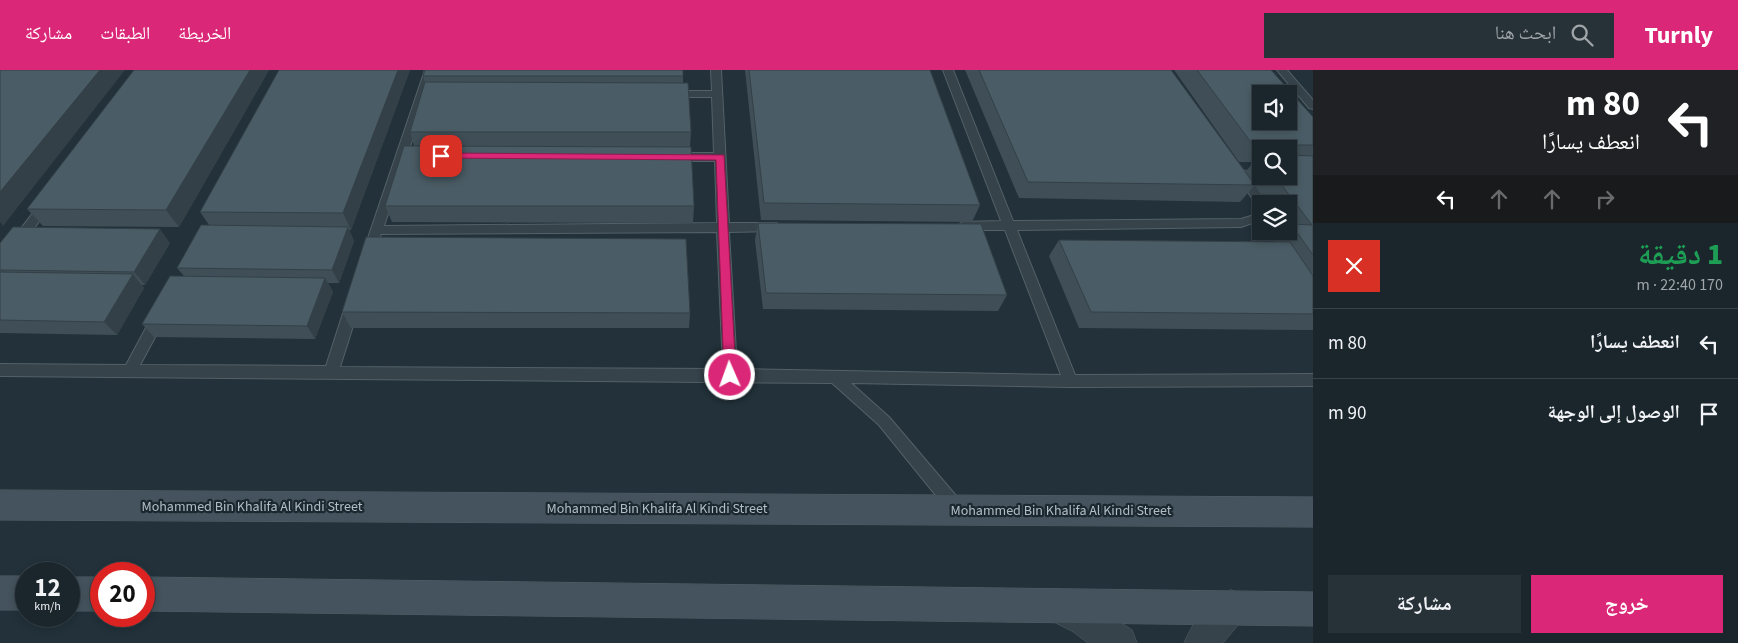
<!DOCTYPE html>
<html lang="ar">
<head>
<meta charset="utf-8">
<style>
  body { margin:0; font-family:"Source Sans 3","Noto Naskh Arabic",sans-serif; background:#273138; color:#f1f3f6; direction:rtl; height:100vh; display:flex; flex-direction:column; font-size:19px; white-space:nowrap }
  * { box-sizing:border-box; margin:0 }
  p { font-size:16px; color:#9fa5a9 }
  .icon { flex:none; width:28px; height:28px; fill:none; stroke:currentColor; stroke-width:2; stroke-linecap:round; stroke-linejoin:round }
  .map { position:relative; flex:1; overflow:hidden; direction:ltr }
  .details { display:flex; flex-direction:column; background:#1a252c; width:425px }
  .details>* { flex:none }
  .hud { background:#202124; color:#fff; overflow:hidden }
  .controls { position:absolute; left:1252px; top:15px; display:grid; gap:10px }
  .controls a { display:grid; place-items:center; width:45px; height:45px; border-radius:0px; background:#1a252c; box-shadow:0 2px 8px #0003,0 0 0 1px #384248; font-size:25px }
  .speed { position:absolute; left:15px; top:492px; display:flex; gap:10px; font-size:25px; font-weight:700; text-align:center }
  .speed>* { display:grid; place-content:center; width:65px; height:65px; border-radius:50%; background:#1a252c; box-shadow:0 2px 8px #0003,0 0 0 1px #384248; line-height:1 }
  .speed small { font-size:12px; font-weight:400 }
  .speed .limit { border:8px solid #d22; background:#fff; color:#111 }
  .pin { position:absolute; display:grid; place-items:center; width:42px; height:42px; color:#fff; margin:-21px; border-radius:10px; box-shadow:0 2px 8px #0006 }
  .me { position:absolute; width:55px; margin:-28px; rotate:358deg; stroke-linejoin:round; filter:drop-shadow(0 0 4px #0008) }
  .turn { display:flex; align-items:center; gap:18px; height:105px; padding:0 15px; font-size:22px }
  .turn .icon { width:65px; height:65px; stroke-width:2.5 }
  .turn b { display:block; font-size:35px; line-height:42px }
  .lanes { display:flex; align-items:center; height:48px; padding:0 15px; background:#0003; justify-content:center; gap:25px; direction:ltr }
  .lanes .off { opacity:.35 }
  .round { display:grid; place-items:center; flex:none; width:52px; height:52px; border-radius:0px; background:#273138 }
  .head { display:flex; align-items:center; justify-content:space-between; height:85px; padding:0 15px }
  h1 { font-size:30px; font-weight:800; line-height:38px; color:#1e9e55 }
  .button { display:flex; gap:10px; margin-top:auto; padding:10px 15px }
  .button a { flex:1; height:58px; border-radius:0px; background:#db2777; color:#fff; font-size:20px; font-weight:800; line-height:58px; text-align:center }
  .button a+a { background:#273138; color:#f1f3f6 }
  ul { padding:0; list-style:none }
  li { display:flex; align-items:center; gap:15px; height:70px; padding:0 15px; border-top:1px solid #384248 }
  li div { flex:1 }
  li b { display:block; font-size:19px }
  li em { font-style:normal }
  header { display:flex; align-items:center; gap:30px; box-sizing:border-box; height:70px; padding:0 25px; background:#db2777; color:#fff }
  header strong { font-size:24px }
  nav { display:flex; gap:28px; margin-inline-start:auto; font-size:18px }
  .search { width:350px; height:45px; background:#273138; display:flex; align-items:center; gap:12px; box-sizing:border-box; padding:0 18px; border-radius:0px; color:#9fa5a9; font-size:19px }
  main { display:flex; flex:1; min-height:0 }
  .map>svg:first-child { display:block }
</style>
</head>
<body>
<header>
<strong>Turnly</strong>
<div class="search"><svg class="icon" aria-label="search" viewBox="0 0 24 24"><circle cx="10" cy="10" r="6"/><path d="M15 15l6 6"/></svg>ابحث هنا</div>
<nav><a>الخريطة</a><a>الطبقات</a><a>مشاركة</a></nav>
</header>
<main>
<section class="details">
<div class="hud">
<div class="turn"><svg class="icon" aria-label="left" viewBox="0 0 24 24"><path d="M17 20v-9H6M10 6l-5 5 5 5"/></svg><div><b>80 m</b>انعطف يسارًا</div></div>
<div class="lanes"><svg class="icon" aria-label="left" viewBox="0 0 24 24"><path d="M17 20v-9H6M10 6l-5 5 5 5"/></svg><svg class="icon off" aria-label="ahead" viewBox="0 0 24 24"><path d="M12 20V5M6 11l6-6 6 6"/></svg><svg class="icon off" aria-label="ahead" viewBox="0 0 24 24"><path d="M12 20V5M6 11l6-6 6 6"/></svg><svg class="icon off" aria-label="right" viewBox="0 0 24 24"><path d="M7 20v-9h11M14 6l5 5-5 5"/></svg></div>
</div>
<div class="head"><div><h1>1 دقيقة</h1><p>170 m · 22:40</p></div><a class="round" style="background:#d93025;color:#fff"><svg class="icon" aria-label="close" viewBox="0 0 24 24"><path d="M6 6l12 12M18 6L6 18"/></svg></a></div>
<ul>
<li><svg class="icon" aria-label="left" viewBox="0 0 24 24"><path d="M17 20v-9H6M10 6l-5 5 5 5"/></svg><div><b>انعطف يسارًا</b></div><em>80 m</em></li>
<li><svg class="icon" aria-label="arrive" viewBox="0 0 24 24"><path d="M6 21V4h12l-3 4 3 4H6"/></svg><div><b>الوصول إلى الوجهة</b></div><em>90 m</em></li>
</ul>
<div class="button"><a>خروج</a><a>مشاركة</a></div>
</section>
<div class="map">
<svg width="1313" height="573" viewBox="0 0 1313 573">
  <rect width="100%" height="100%" fill="#22313a"/>
  <g fill="none" stroke-linecap="round" stroke-linejoin="round">
    <g stroke="#546168" stroke-width="2">
      <path id="lane" d="M425,0H435L384,156L717,153L715,91H672L667,87L672,83H714L712,27H672L667,24L672,21H712L711,0H721L729,153H777L783,157L777,161L729,162L737,299L1061,305L1005,160H963L957,156L963,152L1001,151L943,0H953L1013,151L1241,149L1251,146L1261,139V150L1241,157L1017,160L1075,305L1313,304V316L1070,317L851,313L889,347L963,434L965,439L963,444L957,446L951,444L879,355L832,313L0,306V294L126,295L154,243L159,242L164,243L166,247L140,295L326,296L346,234L348,230H358L360,234L340,297L723,299L717,162L381,164L378,171H370L368,168Z
        M1277,0H1287L1313,30V39L1309,38Z
        M1242,100L1246,101L1268,134H1261V138L1258,137L1236,104Z
        M46,130L50,131L52,134L50,137L4,198L0,200V186L42,131Z"/>
    </g>
    <g stroke="#546168" stroke-width="1">
      <path id="street" d="M1058,519L1096,537L1132,560L1137,573H1088L1072,561L1046,548L1041,536L1046,524Z
        M1231,520L1243,525L1248,537L1243,549L1223,573H1184C1194,550 1208,529 1231,520Z"/>
    </g>
    <g stroke="#546168" stroke-width="1">
      <path id="secondary" d="M0,420L1313,427V457L0,450Z
        M0,506H26V540H0Z
        M69,507H101V541H69Z
        M144,507L1313,522V556L144,541Z"/>
    </g>
    <use href="#lane" fill="#36434a" fill-rule="evenodd"/>
    <use href="#street" fill="#36434a" fill-rule="evenodd"/>
    <use href="#secondary" fill="#44535d" fill-rule="evenodd"/>
  </g>
  <path fill="#404f57" fill-rule="evenodd" d="M134,0H269L179,157L43,156L27,139Z
    M279,0H410L351,160H349L354,171L339,213H328L333,222L315,269L154,267L142,254L184,206L177,198L209,155L200,142Z
    M745,0H930L980,135L972,152L761,150Z
    M965,0H1171L1255,115L1240,132L1019,128Z
    M1174,0H1271L1313,47V260L1079,258L1049,186L1059,170L1275,172V171L1284,161H1289V134H1268L1245,102L1254,92H1239ZM1261,79H1289V106H1261Z
    M423,6H683V13L691,62L690,77L694,136L693,153L392,152L385,136L414,76L410,62L425,13Z
    M758,153L1007,225L998,241L763,239L755,170Z
    M0,173H170L145,215H142L144,218L117,265L0,263Z
    M342,242L690,243L689,258H351Z"/>
  <path fill="#344047" d="M100,0H125L3,156L0,152V122Z
    M250,0H269L179,157L166,140Z
    M398,0H410L351,160L343,143Z
    M348,157L354,171L339,213L332,200Z
    M160,159L170,173L145,215L134,202Z
    M133,204L144,218L117,265L104,252Z
    M325,208L333,222L315,269L307,256Z"/>
  <path fill="#4a5c65" stroke="#344047" fill-rule="evenodd" d="M0,0H100L0,122Z
    M134,0H250L166,140L27,139Z
    M279,0H398L343,143L200,142Z
    M425,0H683V6H423Z
    M749,0H930L980,135L764,133Z
    M979,0H1171L1255,115L1028,112Z
    M1197,0H1271L1313,47V75H1253ZM1261,24H1289V51H1261Z
    M425,12L688,13L691,62H410Z
    M404,76L691,77L694,136H385Z
    M1289,85L1313,86V185L1291,154L1312,155L1275,106H1289Z
    M758,153L981,154L1007,225L766,223Z
    M201,155L348,157L332,200L177,198Z
    M13,157L160,159L134,202L0,200V173Z
    M366,167L686,169L690,243L342,242Z
    M1059,170L1290,172L1313,206V244L1091,242Z
    M0,202L133,204L104,252L0,250Z
    M170,206L325,208L307,256L142,254Z"/>
  <path fill="#db2777" stroke="#8e194d" d="M441,83L724,85L736,305L734,309H726L724,305L716,90L438,88L437,86Z"/>
  <g text-anchor="middle" stroke-width="4.5" stroke-linejoin="round" paint-order="stroke">
    <g font-size="14" fill="#b1bec6" stroke="#1b282f">
      <text x="252" y="441">Mohammed Bin Khalifa Al Kindi Street</text>
      <text x="657" y="443">Mohammed Bin Khalifa Al Kindi Street</text>
      <text x="1061" y="445">Mohammed Bin Khalifa Al Kindi Street</text>
    </g>
  </g>
</svg>
<div class="controls">
<a><svg class="icon" aria-label="sound" viewBox="0 0 24 24"><path d="M4 9h4l5-4v14l-5-4H4zM17 9q2 3 0 6"/></svg></a>
<a><svg class="icon" aria-label="search" viewBox="0 0 24 24"><circle cx="10" cy="10" r="6"/><path d="M15 15l6 6"/></svg></a>
<a><svg class="icon" aria-label="layers" viewBox="0 0 24 24"><path d="M12 4l9 5-9 5-9-5zM3 14l9 5 9-5"/></svg></a>
</div>
<div class="speed"><div>12<small>km/h</small></div><div class="limit">20</div></div>
<div class="pin" style="left:441px;top:86px;background:#d93025"><svg class="icon" aria-label="arrive" viewBox="0 0 24 24"><path d="M6 21V4h12l-3 4 3 4H6"/></svg></div>
<svg class="me" style="left:730px;top:305px" viewBox="-20 -20 40 40"><circle r="17" fill="#db2777" stroke="#fff" stroke-width="3"/><path d="M0-11L8 9 0 5-8 9z" fill="#fff"/></svg>
</div>
</main>
</body>
</html>
